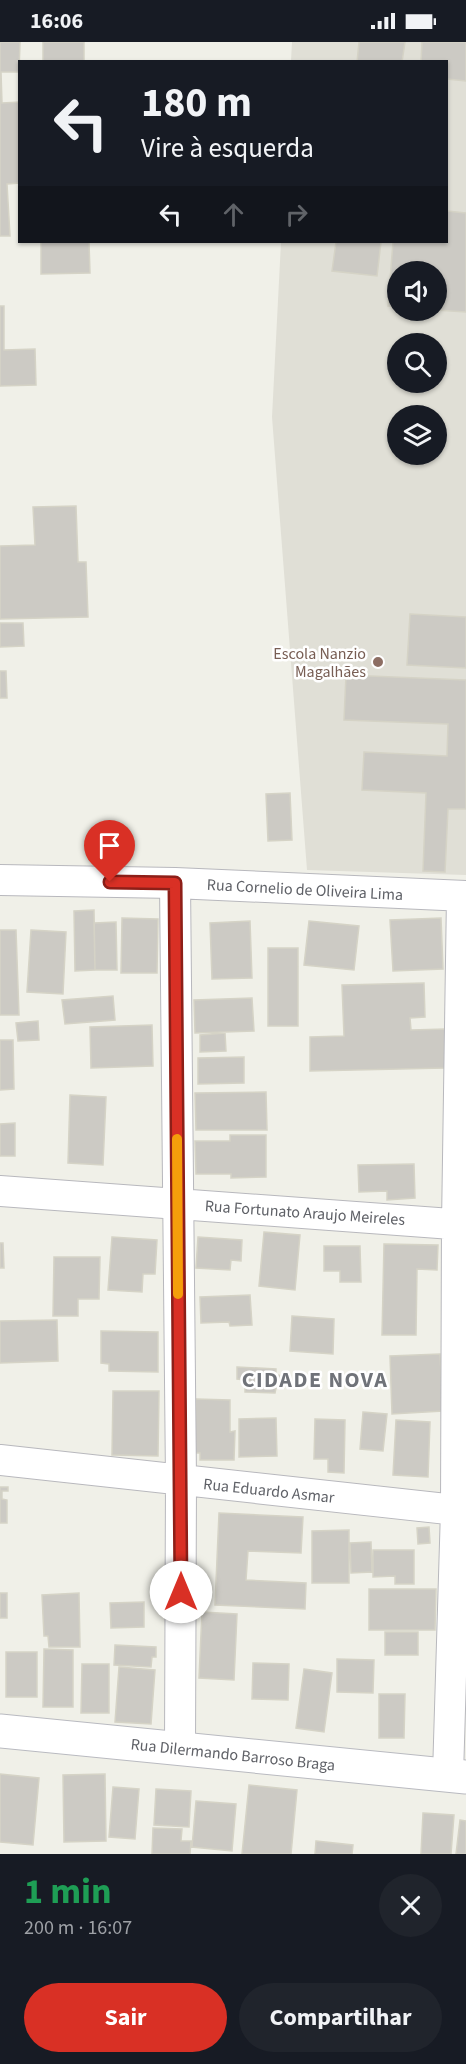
<!DOCTYPE html>
<html lang="pt">
<head>
<meta charset="utf-8">
<style>
  body { margin:0; font-family:"Source Sans 3",sans-serif; background:#20242c; color:#f1f3f6; height:100vh; display:flex; flex-direction:column; font-size:22px; white-space:nowrap }
  * { box-sizing:border-box; margin:0 }
  p { font-size:20px; color:#9ea1a6 }
  .icon { flex:none; width:33px; height:33px; fill:none; stroke:currentColor; stroke-width:2; stroke-linecap:round; stroke-linejoin:round }
  .map { position:relative; height:1812px; overflow:hidden }
  .sheet { display:flex; flex-direction:column; background:#171b24; flex:1 }
  .sheet>* { flex:none }
  .hud { position:absolute; left:18px; top:18px; width:430px; height:183px; border-radius:0px; box-shadow:0 2px 4px #0004; background:#171b24; color:#f1f3f6; overflow:hidden }
  .controls { position:absolute; left:387px; top:219px; display:grid; gap:12px }
  .controls a { display:grid; place-items:center; width:60px; height:60px; border-radius:50%; background:#171b24; box-shadow:0 2px 4px #0004; font-size:30px }
  .pin { position:absolute; display:grid; place-items:center; width:51px; height:51px; color:#fff; margin:-62px -26px; border-radius:50% 50% 50% 0; rotate:-45deg; box-shadow:0 0 6px #0007 }
  .pin .icon { rotate:45deg }
  .me { position:absolute; width:66px; margin:-33px; rotate:0deg; stroke-linejoin:round; filter:drop-shadow(0 0 4px #0008) }
  .turn { display:flex; align-items:center; gap:21px; height:126px; padding:0 24px; font-size:27px }
  .turn .icon { width:78px; height:78px; stroke-width:2.5 }
  .turn b { display:block; font-size:42px; line-height:51px }
  .lanes { display:flex; align-items:center; height:57px; padding:0 24px; background:#0003; justify-content:center; gap:30px; direction:ltr }
  .lanes .off { opacity:.35 }
  .round { display:grid; place-items:center; flex:none; width:63px; height:63px; border-radius:32px; background:#20242c }
  .headline { display:flex; align-items:center; justify-content:space-between; height:102px; padding:0 24px }
  h1 { font-size:36px; font-weight:700; line-height:45px; color:#1e9e55 }
  .button { display:flex; gap:12px; margin-top:auto; padding:12px 24px }
  .button a { flex:1; height:69px; border-radius:36px; background:#d93025; color:#fff; font-size:24px; font-weight:700; line-height:69px; text-align:center }
  .button a+a { background:#20242c; color:#f1f3f6 }
  .status { display:flex; justify-content:space-between; align-items:center; height:42px; padding:0 30px; background:#171b24; direction:ltr }
  .status svg { height:16px; fill:currentColor }
  .map>svg:first-child { display:block }
</style>
</head>
<body>
<div class="status"><b>16:06</b><svg viewBox="0 0 49 12"><path d="M0 12V9h3v3zM5 12V6h3v6zM10 12V3h3v9zM15 12V0h3v12zM26 1h20v11H26zM47 4h2v5h-2z"/></svg></div>
<div class="map">
<svg width="466" height="1812" viewBox="0 0 466 1812">
  <rect width="100%" height="100%" fill="#f0f0e8"/>
  <path fill="#e0dfd6" fill-rule="evenodd" d="M292,0H466V833L307,828L272,375L281,200H447V20L291,19ZM398,230H436V268H398ZM398,302H436V340H398ZM398,374H436V412H398Z"/>
  <path fill="#cccac4" stroke="#d5d3c6" stroke-width="1.5" d="M0,0H20L19,30H1L2,61L20,60V141L7,142L10,194H0Z
    M43,0H84V20H43Z
    M359,0H405L402,20H357Z
    M422,0H466V39L447,37V20H421Z
    M447,169L466,171V270L436,268V230H398V265L388,264L393,200H447Z
    M41,200H89L90,231L41,232Z
    M336,200H381L377,234L332,229Z
    M0,264H4V308L35,307L36,343L0,344Z
    M76,464L78,520H86L88,575L0,577V504L35,503L33,465Z
    M410,572L466,575V626L407,623Z
    M0,581H23L24,604L0,605Z
    M0,629H6L7,656H0Z
    M346,633L466,638V767H448L445,830L423,829L426,751L362,748L364,710L447,714L448,682L344,678Z
    M290,751L292,798L268,799L266,752Z
    M94,868L95,928L75,929L74,869Z
    M122,876L158,877L157,931H121Z
    M441,876L443,927L393,929L390,878Z
    M250,879L252,936L212,937L210,881Z
    M309,879L359,884L354,928L304,923Z
    M116,880L117,928H95L94,881Z
    M0,888H16L19,973H0Z
    M31,888L66,890L63,952L27,950Z
    M268,906H298V984H268Z
    M424,941L425,975L410,976L411,988L445,987V1026L310,1029V995L344,994L342,943Z
    M113,954L115,978L65,982L62,958Z
    M252,956L254,989L195,991L194,958Z
    M38,979L39,998L18,999L16,981Z
    M152,983L153,1024L91,1026L90,985Z
    M225,991L226,1009L200,1010V993Z
    M0,998H13L14,1047L0,1048Z
    M244,1015V1041L198,1042V1016Z
    M266,1050L267,1088H196L195,1051Z
    M70,1053L106,1055L103,1123L68,1121Z
    M15,1081V1114H0V1082Z
    M230,1093H266V1135L231,1136V1132H196L195,1099H230Z
    M414,1122L415,1156L387,1158V1149L359,1150L358,1123Z
    M264,1190L300,1193L295,1248L259,1244Z
    M112,1195L157,1198L155,1232H143L142,1250L108,1248Z
    M198,1195L242,1198L241,1219L231,1218L230,1228L196,1226Z
    M0,1201H3L4,1226H0Z
    M384,1202L438,1203L437,1228L417,1227L416,1293H382Z
    M324,1204H360L361,1240H340V1229H324Z
    M54,1215H100L99,1257H78V1274H53Z
    M250,1253L252,1283L230,1284L229,1280L201,1281L200,1255Z
    M292,1274L334,1277L333,1312L290,1309Z
    M57,1278L58,1319L0,1321V1279Z
    M101,1289L158,1290V1330L109,1329V1322L101,1321Z
    M440,1312L443,1369L392,1372L390,1314Z
    M237,1325L276,1327V1333L285,1334L284,1346H276L275,1351L245,1350V1338L237,1337Z
    M113,1349H159L158,1414L112,1413Z
    M196,1357L230,1358V1390L235,1389L234,1418H200V1411H195Z
    M363,1370L387,1372L383,1409L360,1407Z
    M276,1376L277,1414L239,1415V1377Z
    M315,1377L345,1378L344,1431L328,1430V1417H314Z
    M396,1378L430,1380L428,1435L393,1433Z
    M0,1445H8V1449H2V1457L7,1458V1481H0Z
    M219,1471L303,1475L301,1511L248,1509L246,1538L306,1541L305,1567L215,1563Z
    M429,1485L430,1501L418,1502L417,1486Z
    M349,1488V1541H312V1489Z
    M371,1500L372,1530L351,1531L350,1501Z
    M373,1508H414V1542H395V1534L373,1535Z
    M369,1547H436L435,1588H369Z
    M0,1551H7V1576H0Z
    M79,1551L80,1605H49L48,1594H44L42,1553Z
    M144,1560V1585L111,1586L110,1561Z
    M202,1570L237,1572L234,1638L199,1636Z
    M385,1590H418V1613H385Z
    M115,1603L156,1605V1615H152L151,1625L114,1623Z
    M44,1607L73,1608V1665H43Z
    M6,1610H37V1655H6Z
    M337,1617L374,1618L373,1651L337,1650Z
    M253,1621L289,1622L288,1658L252,1657Z
    M82,1622H109V1671H81Z
    M119,1625L155,1628L151,1682L115,1680Z
    M304,1627L332,1631L324,1690L296,1686Z
    M379,1652H405L404,1696H379Z
    M0,1732L39,1736L33,1803L0,1800Z
    M105,1732L106,1799L64,1800L63,1733Z
    M249,1743L297,1748L291,1812H242Z
    M113,1745L139,1747L135,1797L109,1795Z
    M156,1747L191,1749L189,1785L154,1783Z
    M196,1759L236,1762L232,1809L192,1805Z
    M423,1771L454,1773L451,1812H421Z
    M460,1778L466,1779V1812H456Z
    M153,1786L182,1787L181,1799H191L190,1812H152Z
    M316,1799L353,1803L352,1812H315Z"/>
  <g fill="none" stroke-linecap="round" stroke-linejoin="round">
    <g stroke="#b8b8bd" stroke-width="32">
      <path id="street" d="M0,838L175,841L466,854
        M175,841L181,1438L180,1707
        M0,1149L466,1183
        M0,1418L466,1469
        M448,1733L456,1468L457,1182L462,854"/>
    </g>
    <g stroke="#b9bac0" stroke-width="35">
      <path id="secondary" d="M0,1689L466,1735"/>
    </g>
    <use href="#street" stroke="#fff" stroke-width="30"/>
    <use href="#secondary" stroke="#fff" stroke-width="33"/>
  </g>
  <g fill="none" stroke-linecap="round" stroke-linejoin="round">
    <g stroke="#8d1f18" stroke-width="15">
      <path id="route" d="M110,840L175,841L181,1550"/>
    </g>
    <use href="#route" stroke="#d93025" stroke-width="10"/>
    <path stroke="#f59e0b" stroke-width="10" d="M177,1097L178,1252"/>
  </g>
  <circle fill="#8d6e63" stroke="#fff" stroke-width="2" cx="378" cy="620" r="6"/>
  <g text-anchor="middle" stroke-width="5" stroke-linejoin="round" paint-order="stroke">
    <g font-size="16" fill="#785e54" stroke="#fff" text-anchor="end">
      <text x="366" y="617">Escola Nanzio<tspan x="366" dy="18">Magalhães</tspan></text>
    </g>
    <g font-size="16" fill="#5f6167" stroke="#fff">
      <text transform="translate(305 847) rotate(3)" y="6">Rua Cornelio de Oliveira Lima</text>
      <text transform="translate(305 1170) rotate(4)" y="6">Rua Fortunato Araujo Meireles</text>
      <text transform="translate(269 1448) rotate(6)" y="6">Rua Eduardo Asmar</text>
      <text transform="translate(233 1712) rotate(6)" y="6">Rua Dilermando Barroso Braga</text>
    </g>
    <g font-size="22" font-weight="bold" letter-spacing="1.5" fill="#707379" stroke="#fff">
      <text x="315" y="1345">CIDADE NOVA</text>
    </g>
  </g>
</svg>
<div class="controls">
<a><svg class="icon" aria-label="sound" viewBox="0 0 24 24"><path d="M4 9h4l5-4v14l-5-4H4zM17 9q2 3 0 6"/></svg></a>
<a><svg class="icon" aria-label="search" viewBox="0 0 24 24"><circle cx="10" cy="10" r="6"/><path d="M15 15l6 6"/></svg></a>
<a><svg class="icon" aria-label="layers" viewBox="0 0 24 24"><path d="M12 4l9 5-9 5-9-5zM3 14l9 5 9-5"/></svg></a>
</div>
<div class="pin" style="left:110px;top:840px;background:#d93025"><svg class="icon" aria-label="arrive" viewBox="0 0 24 24"><path d="M6 21V4h12l-3 4 3 4H6"/></svg></div>
<svg class="me" style="left:181px;top:1550px" viewBox="-20 -20 40 40"><circle r="19" fill="#fff"/><path d="M0-13L10 11 0 6-10 11z" fill="#d93025"/></svg>
<div class="hud">
<div class="turn"><svg class="icon" aria-label="left" viewBox="0 0 24 24"><path d="M17 20v-9H6M10 6l-5 5 5 5"/></svg><div><b>180 m</b>Vire à esquerda</div></div>
<div class="lanes"><svg class="icon" aria-label="left" viewBox="0 0 24 24"><path d="M17 20v-9H6M10 6l-5 5 5 5"/></svg><svg class="icon off" aria-label="ahead" viewBox="0 0 24 24"><path d="M12 20V5M6 11l6-6 6 6"/></svg><svg class="icon off" aria-label="right" viewBox="0 0 24 24"><path d="M7 20v-9h11M14 6l5 5-5 5"/></svg></div>
</div>
</div>
<section class="sheet">
<div class="headline"><div><h1>1 min</h1><p>200 m · 16:07</p></div><a class="round"><svg class="icon" aria-label="close" viewBox="0 0 24 24"><path d="M6 6l12 12M18 6L6 18"/></svg></a></div>
<div class="button"><a>Sair</a><a>Compartilhar</a></div>
</section>
</body>
</html>
